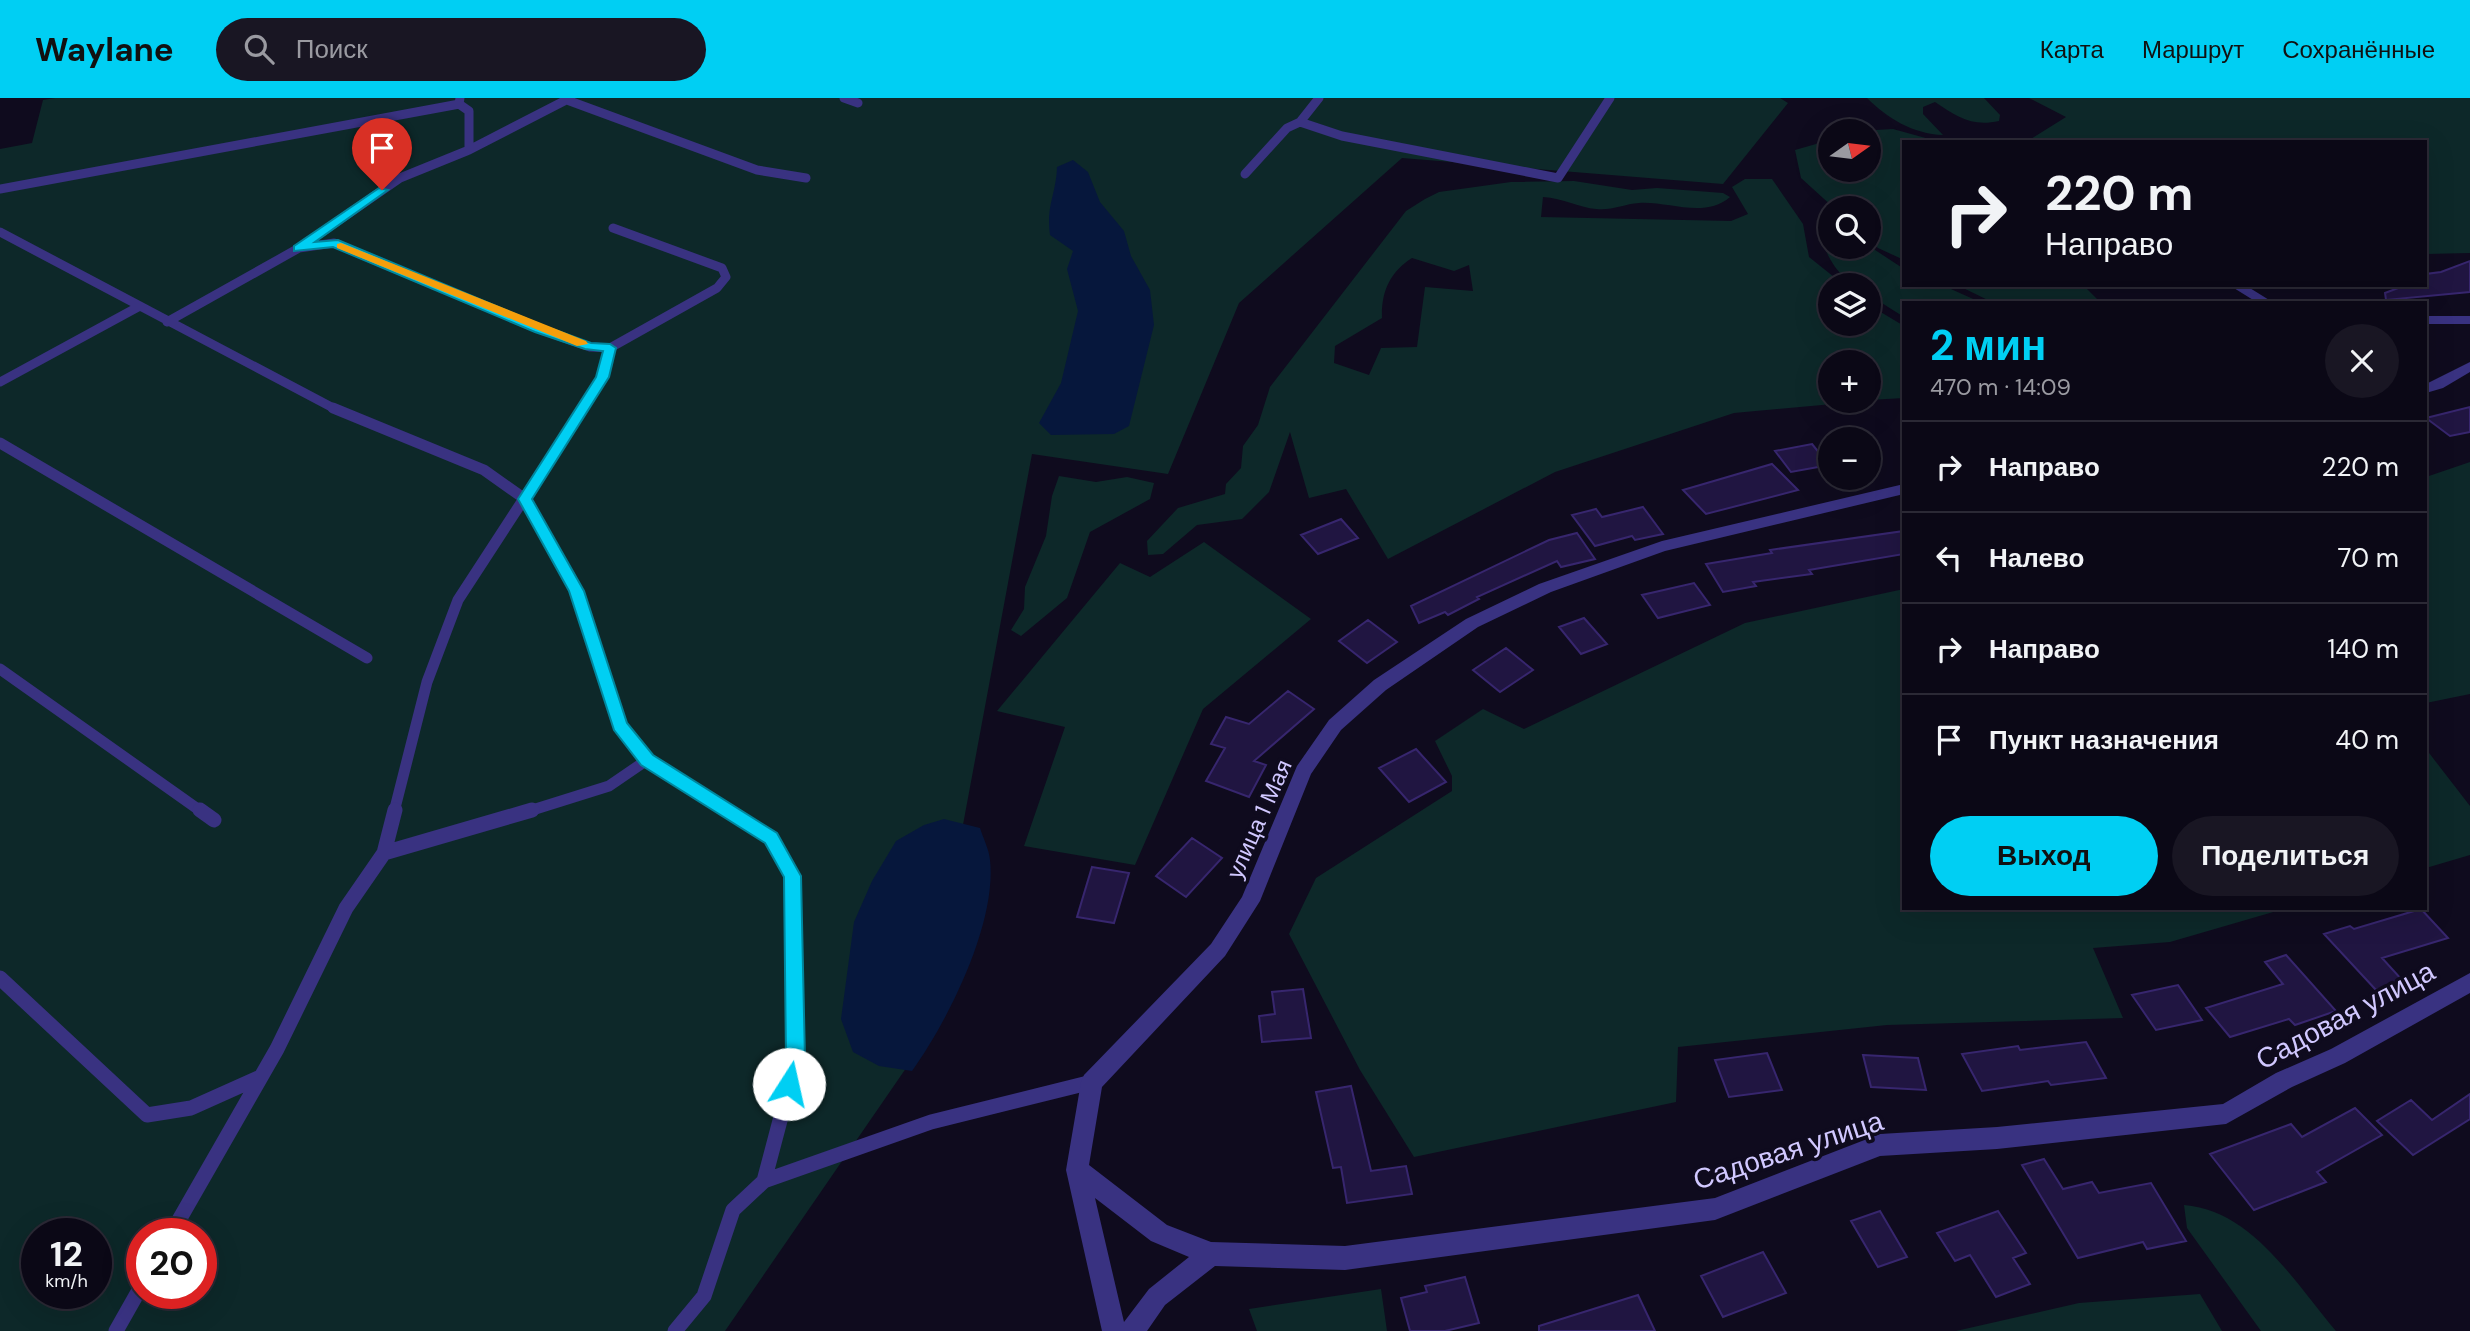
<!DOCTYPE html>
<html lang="ru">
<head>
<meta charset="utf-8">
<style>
  body { margin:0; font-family:"DM Sans",sans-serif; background:#191623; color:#f1f3f6; height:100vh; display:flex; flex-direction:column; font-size:26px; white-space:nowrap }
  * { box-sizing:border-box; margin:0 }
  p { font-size:23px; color:#9a9aa1 }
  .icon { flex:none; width:38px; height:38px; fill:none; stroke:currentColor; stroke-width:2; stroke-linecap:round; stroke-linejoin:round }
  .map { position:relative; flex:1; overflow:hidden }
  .sheet { position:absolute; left:1902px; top:203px; width:525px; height:609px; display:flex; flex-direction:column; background:#0b0816; border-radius:0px; box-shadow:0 7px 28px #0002,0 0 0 2px #2b2935 }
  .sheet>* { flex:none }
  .top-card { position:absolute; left:1902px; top:42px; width:525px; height:147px; border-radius:0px; box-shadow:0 7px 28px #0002,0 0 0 2px #2b2935; background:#0b0816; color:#f1f3f6; overflow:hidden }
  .needle { width:46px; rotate:76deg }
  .buttons { position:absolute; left:1818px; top:21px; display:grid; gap:14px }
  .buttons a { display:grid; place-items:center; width:63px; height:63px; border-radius:50%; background:#0b0816; box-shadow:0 7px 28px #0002,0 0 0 2px #2b2935; font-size:35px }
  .speed { position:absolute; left:21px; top:1120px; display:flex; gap:14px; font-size:35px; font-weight:700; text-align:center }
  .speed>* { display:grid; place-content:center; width:91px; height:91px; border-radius:50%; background:#0b0816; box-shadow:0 7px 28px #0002,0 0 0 2px #2b2935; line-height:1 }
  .speed small { font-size:18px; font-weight:400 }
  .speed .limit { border:10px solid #d22; background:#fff; color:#111 }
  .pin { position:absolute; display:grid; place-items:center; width:60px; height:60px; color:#fff; margin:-72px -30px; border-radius:50% 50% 50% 0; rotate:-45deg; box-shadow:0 0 7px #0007 }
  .pin .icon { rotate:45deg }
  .me { position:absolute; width:77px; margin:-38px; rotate:10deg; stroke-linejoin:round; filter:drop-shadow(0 0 5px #0008) }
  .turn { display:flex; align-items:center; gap:24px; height:147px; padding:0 28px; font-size:32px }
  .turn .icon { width:91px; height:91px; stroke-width:2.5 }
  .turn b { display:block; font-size:49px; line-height:60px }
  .round { display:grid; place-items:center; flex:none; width:74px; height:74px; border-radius:37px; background:#191623 }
  .summary { display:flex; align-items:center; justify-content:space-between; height:119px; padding:0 28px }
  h1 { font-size:42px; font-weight:700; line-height:52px; color:#00cff3 }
  .cta { display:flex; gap:14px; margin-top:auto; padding:14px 28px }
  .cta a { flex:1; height:80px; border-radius:42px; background:#00cff3; color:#111; font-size:28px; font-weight:700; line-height:80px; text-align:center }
  .cta a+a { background:#191623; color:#f1f3f6 }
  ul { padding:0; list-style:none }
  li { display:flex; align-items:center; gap:21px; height:91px; padding:0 28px; border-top:2px solid #2b2935 }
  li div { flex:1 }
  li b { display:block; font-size:26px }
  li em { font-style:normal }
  header { display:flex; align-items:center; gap:42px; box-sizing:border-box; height:98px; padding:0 35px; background:#00cff3; color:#111 }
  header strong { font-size:33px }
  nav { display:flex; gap:38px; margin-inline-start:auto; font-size:24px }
  .search { width:490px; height:63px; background:#191623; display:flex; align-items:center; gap:18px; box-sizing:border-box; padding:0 24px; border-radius:38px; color:#9a9aa1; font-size:26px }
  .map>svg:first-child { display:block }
</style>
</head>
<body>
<header>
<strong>Waylane</strong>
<div class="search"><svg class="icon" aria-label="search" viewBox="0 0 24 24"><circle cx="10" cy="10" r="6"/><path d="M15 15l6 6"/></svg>Поиск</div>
<nav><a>Карта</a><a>Маршрут</a><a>Сохранённые</a></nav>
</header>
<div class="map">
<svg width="2470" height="1233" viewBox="0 0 2470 1233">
  <rect width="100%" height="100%" fill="#0f0b1e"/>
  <path fill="#0d2829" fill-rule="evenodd" d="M55,0H1780L1788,5L1723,86L1402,60L1239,205L1168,376L1032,356L922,947L725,1233H0V51L32,45L43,2ZM37,1136H96V1195H37ZM142,1136H201V1195H142Z
    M1867,0H1984L2000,17L1999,23C1972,29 1957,19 1935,4L1923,9V16L1943,37C1913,36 1887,20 1867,0Z
    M2029,0H2470V155L2426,156V44H2026L2066,19Z
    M1893,31L1940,44H1904V162L1878,150L1869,142V110H1834L1801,80L1795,52L1830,42V72H1869V33H1859Z
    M1745,81H1772L1803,126L1809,159L1844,187H1830V226H1869V207L1904,228V300L1869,302V264H1830V303H1866L1734,315L1555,374L1388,461L1346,391L1309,400L1290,334L1269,394L1242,421L1197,427L1163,456L1148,457L1147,443L1178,410L1225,396L1226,386L1241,370L1243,348L1258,327L1270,289L1406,113L1425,101L1439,94L1511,84L1574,83L1632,92L1657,90L1723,95L1730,99C1705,121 1668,103 1639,105C1624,106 1611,113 1596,111C1580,110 1563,100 1543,99L1541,119L1731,123L1748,116L1732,89ZM1412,160L1454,173L1469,167L1473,193L1425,189L1417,249L1381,250L1369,277L1334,265L1335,248L1382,220C1381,194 1390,174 1412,160Z
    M1830,134V149L1869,148L1904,171V187H1942L1982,205H1904V219L1869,197V187C1844,187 1832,168 1823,146L1825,136Z
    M1957,187H2083L2101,205H1994Z
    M2470,364V596L2426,605V379Z
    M1059,378L1096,384L1127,379L1154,385L1150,401L1090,434L1067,500L1021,538L1011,532L1024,511L1025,489L1046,438L1052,398Z
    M1204,444L1311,521L1203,611L1135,767L1024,748L1065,629L997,613L1120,465L1150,479Z
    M1904,491V810H2287L2170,844L2093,850L2123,920L1887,927L1678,949L1676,1004L1414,1059L1360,972L1289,836L1316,780L1452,693V678L1435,643L1483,611L1524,631L1745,525Z
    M2426,651L2470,708V757L2426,770Z
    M2184,1107C2252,1112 2295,1185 2336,1233H2261L2187,1130Z
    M1381,1191L1387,1233H1257L1249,1211Z
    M2200,1196L2222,1233H1956L2079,1205Z"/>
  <path fill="#06173c" d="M1073,62L1088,74L1100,104L1124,133L1131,158L1150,192L1154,227L1129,328L1114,336L1051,337L1039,325L1061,285L1078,213L1067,171L1073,153L1050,137C1046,107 1056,97 1057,69Z
    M944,721L980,730C983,740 989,751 990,762C997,825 948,923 912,973L879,968L853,954L841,921L854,824L872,783L896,743L924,727Z"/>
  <path fill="#201541" stroke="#37266e" stroke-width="2" d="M2470,163V194L2386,202L2385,195L2406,187H2426V176L2441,174Z
    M2470,309V334L2450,338L2426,320Z
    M1812,346L1829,367L1791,374L1775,353Z
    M1772,366L1798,392L1706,416L1683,392Z
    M1643,409L1663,436L1635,442L1632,438L1595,448L1572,417L1596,411L1602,419Z
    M1341,421L1358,440L1318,456L1301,437Z
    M1904,433V456L1809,472L1812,476L1753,484L1756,488L1723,494L1706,466L1772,455L1770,452Z
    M1577,435L1595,461L1561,469L1557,463L1477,499L1479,501L1448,517L1445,514L1419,525L1411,508L1549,442Z
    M1694,485L1710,507L1658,520L1642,497Z
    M1584,520L1607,546L1581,556L1559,529Z
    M1368,522L1397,544L1367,565L1339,543Z
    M1506,550L1533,572L1500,594L1473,572Z
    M1288,593L1314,611L1254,663L1266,667L1249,699L1206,683L1225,650L1211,646L1226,619L1249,626Z
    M1416,651L1446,684L1409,704L1379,670Z
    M1192,740L1222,760L1186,799L1156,778Z
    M1092,769L1129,775L1114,825L1077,819Z
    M2421,811L2448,840L2382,860L2403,883L2376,892L2324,836L2350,828L2354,831Z
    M2286,857L2336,913L2295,927L2289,921L2230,939L2206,910L2283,886L2265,864Z
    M2178,887L2202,922L2156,932L2132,897Z
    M1303,891L1311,940L1262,944L1259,918L1275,916L1272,894Z
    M2086,944L2106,980L2051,987L2048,983L1982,993L1962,956L2018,948L2020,952Z
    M1767,955L1782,992L1729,999L1715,962Z
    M1863,957L1918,960L1926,992L1871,989Z
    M1351,988L1371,1073L1406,1068L1412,1096L1347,1105L1341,1069L1333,1070L1316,994Z
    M2470,996V1021L2413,1057L2377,1023L2411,1002L2432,1022Z
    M2355,1010L2382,1037L2317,1074L2326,1084L2254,1112L2210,1056L2291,1026L2302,1039Z
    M2044,1061L2063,1091L2092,1084L2099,1095L2151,1085L2186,1143L2147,1151L2143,1144L2078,1160L2022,1067Z
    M1880,1113L1907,1159L1878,1169L1851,1123Z
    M1998,1113L2026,1155L2013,1160L2030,1186L1996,1199L1970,1157L1955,1163L1937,1135Z
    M1763,1154L1786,1195L1723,1219L1701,1178Z
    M1465,1179L1479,1225L1445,1233H1410L1401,1200L1427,1194L1425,1188Z
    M1638,1197L1655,1233H1539V1228Z"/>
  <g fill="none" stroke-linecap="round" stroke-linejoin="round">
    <path stroke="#393281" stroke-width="9" d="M844,0L858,5
      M1319,0L1300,24L1342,38L1558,80L1610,0
      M567,2L757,72L806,80
      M459,6L469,13V52
      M1245,76L1287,30L1300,24
      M0,91L454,7L459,6L460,0
      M0,134L337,312
      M299,150L334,145L539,231L590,249L610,250L717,190L726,179L722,170L613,130
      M167,224L299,150L400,80L469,52L570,0
      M0,284L138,209
      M582,312L603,279L610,250"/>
    <path stroke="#393281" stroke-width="11" d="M333,310L484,372L525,401L577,493L619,628L647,662L729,714
      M0,345L367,560
      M0,571L202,714
      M394,714L427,584L458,502L583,310
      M526,714L609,688L647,662"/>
    <path stroke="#393281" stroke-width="15" d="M200,712L214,722
      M726,712L771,740L792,778L796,962L764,1083L931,1024L1092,984
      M384,755L532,712
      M0,880L147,1017L191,1010L258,980
      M171,1136L277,951L346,810L384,755L395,712
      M116,1233L142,1187
      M675,1233L704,1198L733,1112L764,1083"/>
    <path fill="#393281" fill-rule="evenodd" d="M2229,187H2245L2274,205H2258Z
      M2426,218H2470V226H2426Z
      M2470,264V274L2443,290L2426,295V286Z
      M1904,386V396L1665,453L1551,494L1478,529L1386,592L1341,632L1311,676L1260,803L1225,858L1102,989L1089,1067L1167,1127L1211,1144L1345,1148L1715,1100L1880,1036L1997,1029L2223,1006L2276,975L2331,951L2470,875V895L2345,965L2292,989L2226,1026L1997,1051L1880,1058L1715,1122L1345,1172L1215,1168L1165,1207L1147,1233H1102L1066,1072L1081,984L1084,977L1211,846L1242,799L1297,668L1329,622L1374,582L1466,521L1539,486L1662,443ZM1095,1100L1151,1143L1189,1159L1149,1191L1124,1224Z"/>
  </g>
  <path fill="#00cff3" stroke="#00879e" stroke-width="2" d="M379,90L388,92L315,144L338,142L544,228L591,245L610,246L616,250L609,279L532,401L584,493L627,625L653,657L777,735L801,778L805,962L796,993L789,996L782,993L780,986L786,962L784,779L765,745L641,667L614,632L569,493L518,401L596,279L603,253L585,251L535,234L333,149L294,153V148Z"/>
  <path fill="#f59e0b" d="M341,145L586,243L588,246L577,248L337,150V146Z"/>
  <g text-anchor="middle" stroke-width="7" stroke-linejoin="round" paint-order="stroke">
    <g font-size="23" fill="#d1c8ff" stroke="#0f0b1e">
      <text transform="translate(1259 721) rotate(-66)" y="8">улица 1 Мая</text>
    </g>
    <g font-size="28" fill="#d1c8ff" stroke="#0f0b1e">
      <text transform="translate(2345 917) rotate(-28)" y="10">Садовая улица</text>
      <text transform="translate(1788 1052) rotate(-18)" y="10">Садовая улица</text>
    </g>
  </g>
</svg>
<div class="buttons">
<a><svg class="needle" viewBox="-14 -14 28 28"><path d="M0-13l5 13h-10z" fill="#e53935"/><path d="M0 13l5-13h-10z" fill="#9a9aa1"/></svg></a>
<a><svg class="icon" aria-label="search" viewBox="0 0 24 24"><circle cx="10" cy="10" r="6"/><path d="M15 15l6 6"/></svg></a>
<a><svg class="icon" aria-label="layers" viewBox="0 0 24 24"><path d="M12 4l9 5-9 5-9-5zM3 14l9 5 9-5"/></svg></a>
<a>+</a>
<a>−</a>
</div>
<div class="speed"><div>12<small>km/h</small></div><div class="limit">20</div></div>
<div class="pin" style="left:382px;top:92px;background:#d93025"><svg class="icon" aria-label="arrive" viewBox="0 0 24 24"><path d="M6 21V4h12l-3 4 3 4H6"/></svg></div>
<svg class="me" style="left:789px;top:986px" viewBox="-20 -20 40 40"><circle r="19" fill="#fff"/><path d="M0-13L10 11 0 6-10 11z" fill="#00cff3"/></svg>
<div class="top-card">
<div class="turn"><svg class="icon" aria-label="right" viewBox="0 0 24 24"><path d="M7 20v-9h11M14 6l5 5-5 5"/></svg><div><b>220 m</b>Направо</div></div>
</div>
<section class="sheet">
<div class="summary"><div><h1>2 мин</h1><p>470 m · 14:09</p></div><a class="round"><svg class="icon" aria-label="close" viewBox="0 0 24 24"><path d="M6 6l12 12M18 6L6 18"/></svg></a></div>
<ul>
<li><svg class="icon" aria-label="right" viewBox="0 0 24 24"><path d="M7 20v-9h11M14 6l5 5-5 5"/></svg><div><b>Направо</b></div><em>220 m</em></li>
<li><svg class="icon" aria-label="left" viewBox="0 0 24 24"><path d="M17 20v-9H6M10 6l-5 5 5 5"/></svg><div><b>Налево</b></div><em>70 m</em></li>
<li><svg class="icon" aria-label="right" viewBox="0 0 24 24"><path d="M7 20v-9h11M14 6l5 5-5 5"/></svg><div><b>Направо</b></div><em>140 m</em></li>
<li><svg class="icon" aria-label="arrive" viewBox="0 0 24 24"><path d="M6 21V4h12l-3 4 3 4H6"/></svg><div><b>Пункт назначения</b></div><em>40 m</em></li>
</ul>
<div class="cta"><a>Выход</a><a>Поделиться</a></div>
</section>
</div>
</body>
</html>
